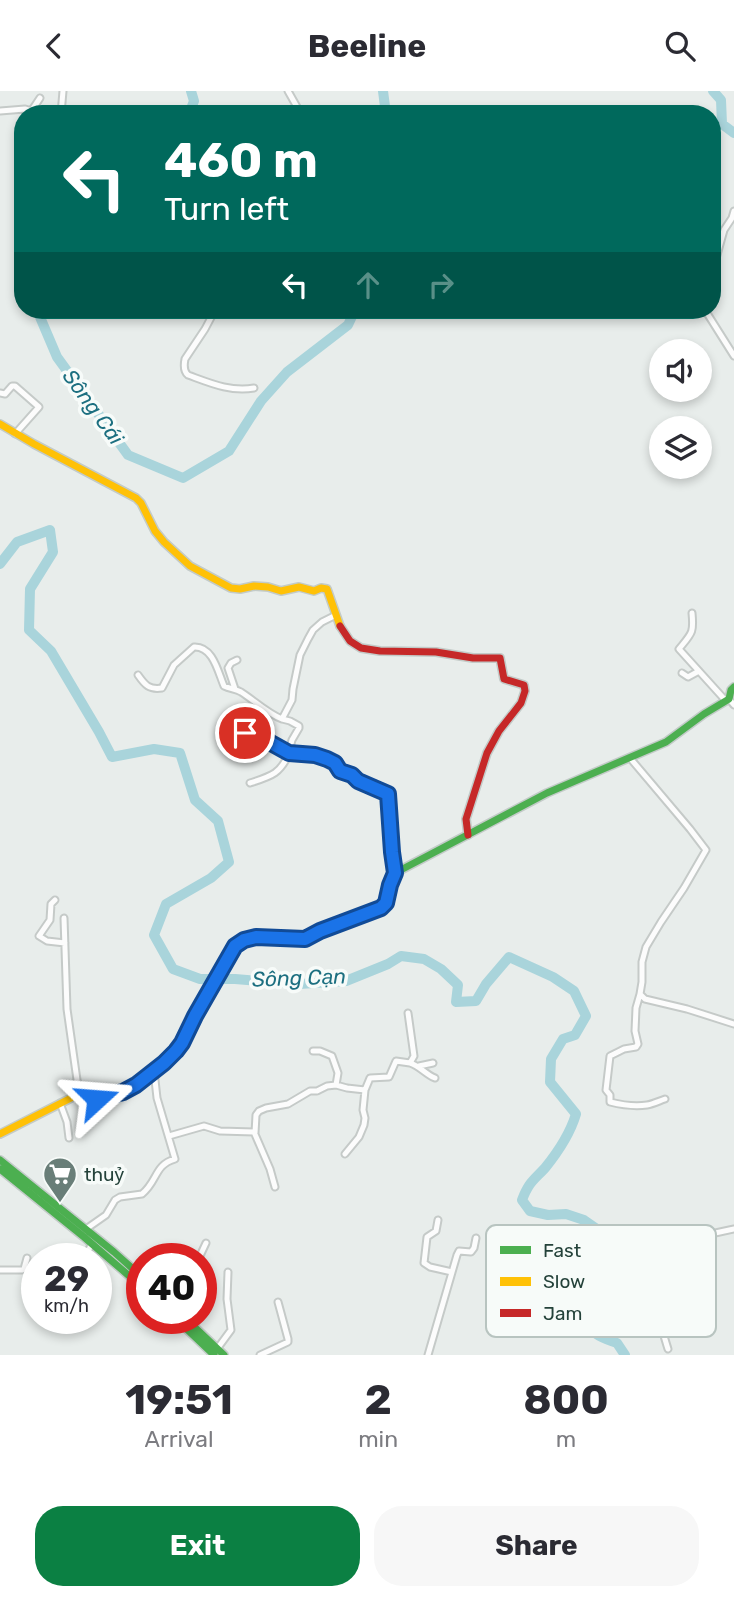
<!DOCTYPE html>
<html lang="en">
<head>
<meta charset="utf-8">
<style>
  body { margin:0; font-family:Rubik,sans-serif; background:#f7f7f7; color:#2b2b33; height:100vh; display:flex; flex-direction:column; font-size:26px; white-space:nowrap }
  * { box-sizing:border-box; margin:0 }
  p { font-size:23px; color:#7c7c81 }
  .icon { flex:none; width:38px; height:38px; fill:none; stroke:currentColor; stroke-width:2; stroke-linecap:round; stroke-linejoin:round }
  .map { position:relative; height:1264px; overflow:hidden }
  .side { display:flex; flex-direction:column; background:#fff; flex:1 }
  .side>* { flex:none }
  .top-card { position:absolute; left:14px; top:14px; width:707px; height:214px; border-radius:28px; box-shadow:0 4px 10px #0003; background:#00695c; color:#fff; overflow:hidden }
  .controls { position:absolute; left:649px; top:248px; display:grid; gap:14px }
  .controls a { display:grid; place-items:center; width:63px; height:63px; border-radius:50%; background:#fff; box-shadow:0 4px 10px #0003; font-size:35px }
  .speed { position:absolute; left:21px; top:1152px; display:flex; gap:14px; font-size:35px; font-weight:700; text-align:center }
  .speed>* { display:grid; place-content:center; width:91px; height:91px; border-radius:50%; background:#fff; box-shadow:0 4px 10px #0003; line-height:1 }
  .speed small { font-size:18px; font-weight:400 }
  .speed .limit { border:10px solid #d22; background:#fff; color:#111 }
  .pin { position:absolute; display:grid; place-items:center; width:60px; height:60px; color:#fff; margin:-30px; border:4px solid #fff; border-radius:50%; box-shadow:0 2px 7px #0007 }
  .me { position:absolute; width:77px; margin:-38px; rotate:71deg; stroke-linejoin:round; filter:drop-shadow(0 0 5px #0008) }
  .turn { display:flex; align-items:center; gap:24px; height:147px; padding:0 35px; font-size:32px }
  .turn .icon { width:91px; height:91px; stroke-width:2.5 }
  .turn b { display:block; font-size:49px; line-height:60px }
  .lanes { display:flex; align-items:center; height:66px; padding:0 35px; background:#0003; justify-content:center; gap:35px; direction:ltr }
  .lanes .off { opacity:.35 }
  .eta { display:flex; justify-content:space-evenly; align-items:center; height:119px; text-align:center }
  .eta b { font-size:42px; font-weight:700; line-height:49px }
  .cta { display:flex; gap:14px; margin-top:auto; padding:14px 35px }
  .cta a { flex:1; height:80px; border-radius:28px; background:#0b8043; color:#fff; font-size:28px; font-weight:700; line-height:80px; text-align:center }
  .cta a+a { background:#f7f7f7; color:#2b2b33 }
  header { display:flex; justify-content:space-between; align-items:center; height:91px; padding:0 35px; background:#fff; font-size:32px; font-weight:700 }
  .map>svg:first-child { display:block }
</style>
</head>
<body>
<header><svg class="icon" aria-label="back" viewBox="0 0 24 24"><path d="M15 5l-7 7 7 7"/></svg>Beeline<svg class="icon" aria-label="search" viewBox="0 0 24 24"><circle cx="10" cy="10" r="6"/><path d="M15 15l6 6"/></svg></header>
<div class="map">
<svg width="734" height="1264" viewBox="0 0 734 1264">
  <rect width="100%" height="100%" fill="#e8edeb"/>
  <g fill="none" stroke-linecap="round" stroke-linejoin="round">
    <path stroke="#a9d4db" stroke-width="10" d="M383,0L386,23
      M713,0L721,9L722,33L734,42
      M189,23L194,10L191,0
      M37,219L57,266L128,364L183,387L229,360L261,310L287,281L348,234L355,219
      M0,473L17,451L50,439L53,461L30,498L29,539L51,560L99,641L112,666L154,658L180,662L195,709L218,730L229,771L211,787L166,813L154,844L173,878L200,888H235L299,893L346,890L388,873L401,865L424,868L441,878L458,894L456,911L476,910L486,893L509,866L553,886L574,900L586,925L575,944L563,948L551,968L550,991L576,1023C570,1043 558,1061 545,1077C533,1090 529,1091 522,1109L530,1120L548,1124L566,1123L584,1129L597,1138L633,1144L635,1161L609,1168L602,1180L589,1194C589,1229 575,1239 617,1252L625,1264"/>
    <g stroke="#c5cac8" stroke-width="9">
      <path id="street" d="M288,0L301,23
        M32,19L40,7
        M0,20L25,18L42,23
        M61,23L63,0
        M712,182L724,139L732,127L734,120
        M215,219L205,238L185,268C184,273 183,280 188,284C210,292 230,301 254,297
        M705,219L734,265
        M0,302L5,303L12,295H15L39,316L15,343
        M692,522C694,542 692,542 679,558L726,610
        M334,525L322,531L313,539L308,548L300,564L293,598L292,609L282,628L290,630L299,635V637L292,649L289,660L315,664L327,668L335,672L340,680L352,684L358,690L389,703L392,761L395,782
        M682,582L688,586L699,580
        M138,584C145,594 149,599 162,597L174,574L194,556C213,555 218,581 224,595C230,598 236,598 241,601C255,610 267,622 282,628
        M235,598L228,577L231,572L237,569
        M729,608L734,614
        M230,635L271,652L290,662
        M630,667L690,738L706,759L684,797L661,831L646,856L642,871V891L640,903L645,908L687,918L734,933
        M250,692C272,685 280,683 290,661
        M55,809L51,813L50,829L39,845L47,850L65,852
        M64,827L67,918L79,1003
        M640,903L636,917L635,940L638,953L636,956L624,958L610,965L606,999L610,1004V1011C622,1014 634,1016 647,1014C653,1013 659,1010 665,1008
        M313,960H320L332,965L338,982L336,994
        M410,972C420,975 425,983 435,987
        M419,975L433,972
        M60,1012L67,1031L69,1047
        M255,1042L256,1024L259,1020L266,1017L288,1013L310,1000H317L327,995L336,994L347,997L365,999L370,987L389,986L396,970L410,972L414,965L408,922
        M169,1045L204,1035L220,1040L254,1041L270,1078L275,1096
        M345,1063L359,1046L364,1034L365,1027L363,1019L365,999
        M438,1129L436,1140L427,1146L424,1172L430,1176L452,1181
        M86,1138L106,1124L115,1109L120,1106L142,1103C158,1090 154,1074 175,1068L157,1007L154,980
        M85,1167L92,1152
        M199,1167L206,1152
        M0,1179H22L24,1178L27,1167
        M217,1258L231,1239L227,1208L228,1181
        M668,1258C664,1245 654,1217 664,1205C670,1198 678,1195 682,1185C684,1179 682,1162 685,1158C687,1155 696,1156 700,1153C703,1151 704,1147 706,1144L734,1138
        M260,1264L288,1251V1248L278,1211
        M428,1264L457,1164L459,1160L471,1161L474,1157L476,1147"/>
    </g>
    <g stroke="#c3cbc8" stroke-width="10">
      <path id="fast" d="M222,877L235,855L245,849L256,846L305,848L320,840L381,817L386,809L395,782L547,702L666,651L704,623L729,608L731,599L734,596
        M0,1069L114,1161L142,1186
        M0,1078L84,1146L142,1196
        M175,1227L214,1264
        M185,1227L224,1264"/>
    </g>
    <g stroke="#c3cbc8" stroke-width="10">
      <path id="slow" d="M0,333L34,353L136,407L141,412L155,440L164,451L190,475L231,497L240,498L254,495L268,496L281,500L299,496L314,500L321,497L327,498L340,535
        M0,1043L79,1003L82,1007C87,1007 93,1008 98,1008C129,1003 167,976 183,950C197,927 207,901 222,877"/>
    </g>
    <g stroke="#c3cbc8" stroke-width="10">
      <path id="jam" d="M340,535L350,550L361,557L380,560L436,561L473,567H500L504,588L524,594L525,600L521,612L499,640L487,662L466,728L468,744"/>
    </g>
    <use href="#street" stroke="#fcfcfc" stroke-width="5"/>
    <use href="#fast" stroke="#4caf50" stroke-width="7"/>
    <use href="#slow" stroke="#ffc107" stroke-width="7"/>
    <use href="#jam" stroke="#c62828" stroke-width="7"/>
  </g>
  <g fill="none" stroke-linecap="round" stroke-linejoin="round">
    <g stroke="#114b97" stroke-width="18">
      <path id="route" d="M97,1008L123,1001L136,994L164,972L176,960L182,952L195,925L235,855L244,849L256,846L305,848L320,840L381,817L386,812L390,794L395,782L392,761L388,703L358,690L352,684L340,680L335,672L327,668L315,664L289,662L271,652L245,642"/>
    </g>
    <use href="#route" stroke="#1a73e8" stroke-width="12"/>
  </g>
  <defs>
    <g id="supermarket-pin" transform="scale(1.75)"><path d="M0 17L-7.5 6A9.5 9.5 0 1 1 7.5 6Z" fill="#697e78" stroke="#f7fbf9"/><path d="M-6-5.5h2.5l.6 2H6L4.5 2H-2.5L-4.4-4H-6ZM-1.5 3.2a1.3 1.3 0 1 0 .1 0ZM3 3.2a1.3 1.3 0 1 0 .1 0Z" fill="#fff"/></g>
  </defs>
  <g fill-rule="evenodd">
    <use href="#supermarket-pin" x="60" y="1083"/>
  </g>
  <g text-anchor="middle" stroke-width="7" stroke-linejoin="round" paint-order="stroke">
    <g font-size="19" fill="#24423a" stroke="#f7fbf9" text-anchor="start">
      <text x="84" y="1090">thuỷ</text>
    </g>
    <g font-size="21" font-style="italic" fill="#1c6f80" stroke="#f7fbf9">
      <text transform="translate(93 316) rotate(54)" y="7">Sông Cái</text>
      <text transform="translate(299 887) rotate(-2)" y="7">Sông Cạn</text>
    </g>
  </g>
  <rect x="486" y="1134" width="230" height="112" rx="10" fill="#f7fbf9" stroke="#b8c4c0" stroke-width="2"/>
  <rect x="500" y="1155" width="31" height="8" fill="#4caf50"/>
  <rect x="500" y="1186" width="31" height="9" fill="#ffc107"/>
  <rect x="500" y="1218" width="31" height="8" fill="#c62828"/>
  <g font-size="19" fill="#24423a">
    <text x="543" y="1166">Fast</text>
    <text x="543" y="1197">Slow</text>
    <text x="543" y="1229">Jam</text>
  </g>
</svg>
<div class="controls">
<a><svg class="icon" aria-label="sound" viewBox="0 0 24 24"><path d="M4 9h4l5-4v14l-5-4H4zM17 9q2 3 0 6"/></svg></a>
<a><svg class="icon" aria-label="layers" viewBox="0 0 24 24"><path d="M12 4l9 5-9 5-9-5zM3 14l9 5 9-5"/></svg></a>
</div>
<div class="speed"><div>29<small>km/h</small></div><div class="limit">40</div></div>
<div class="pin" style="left:245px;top:642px;background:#d93025"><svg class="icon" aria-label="arrive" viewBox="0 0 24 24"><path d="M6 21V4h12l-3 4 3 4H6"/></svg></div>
<svg class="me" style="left:97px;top:1008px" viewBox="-20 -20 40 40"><path d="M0-17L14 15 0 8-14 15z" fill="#1a73e8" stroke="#fff" stroke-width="4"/></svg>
<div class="top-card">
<div class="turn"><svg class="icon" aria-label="left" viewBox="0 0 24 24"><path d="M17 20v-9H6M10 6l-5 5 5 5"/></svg><div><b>460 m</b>Turn left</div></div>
<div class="lanes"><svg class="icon" aria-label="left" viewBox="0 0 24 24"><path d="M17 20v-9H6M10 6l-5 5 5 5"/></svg><svg class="icon off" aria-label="ahead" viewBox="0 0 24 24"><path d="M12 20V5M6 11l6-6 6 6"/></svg><svg class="icon off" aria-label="right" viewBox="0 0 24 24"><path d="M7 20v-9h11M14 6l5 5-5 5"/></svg></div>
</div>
</div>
<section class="side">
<div class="eta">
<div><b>19:51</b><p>Arrival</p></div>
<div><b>2</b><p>min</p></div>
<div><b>800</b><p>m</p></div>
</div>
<div class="cta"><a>Exit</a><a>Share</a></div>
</section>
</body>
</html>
